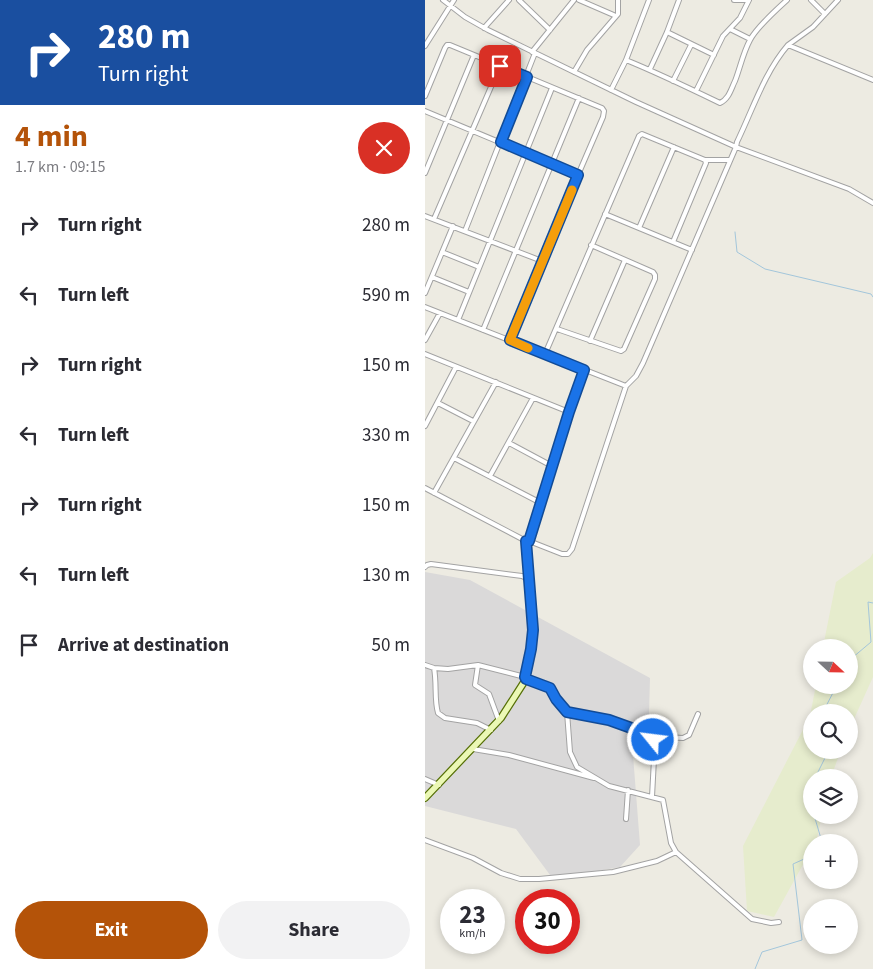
<!DOCTYPE html>
<html lang="en">
<head>
<meta charset="utf-8">
<style>
  body { margin:0; font-family:"Source Sans 3",sans-serif; background:#f2f2f3; color:#2b2b33; height:100vh; display:flex; flex-direction:column; font-size:19px; white-space:nowrap }
  * { box-sizing:border-box; margin:0 }
  p { font-size:16px; color:#7c7c81 }
  .icon { flex:none; width:28px; height:28px; fill:none; stroke:currentColor; stroke-width:2; stroke-linecap:round; stroke-linejoin:round }
  .map { position:relative; flex:1; overflow:hidden }
  .panel { display:flex; flex-direction:column; background:#fff; width:425px }
  .panel>* { flex:none }
  .guide { background:#1a4fa0; color:#fff; overflow:hidden }
  .needle { width:32px; rotate:112deg }
  .controls { position:absolute; left:378px; top:639px; display:grid; gap:10px }
  .controls a { display:grid; place-items:center; width:55px; height:55px; border-radius:50%; background:#fff; box-shadow:0 2px 8px #0003; font-size:25px }
  .speed { position:absolute; left:15px; top:889px; display:flex; gap:10px; font-size:25px; font-weight:700; text-align:center }
  .speed>* { display:grid; place-content:center; width:65px; height:65px; border-radius:50%; background:#fff; box-shadow:0 2px 8px #0003; line-height:1 }
  .speed small { font-size:12px; font-weight:400 }
  .speed .limit { border:8px solid #d22; background:#fff; color:#111 }
  .pin { position:absolute; display:grid; place-items:center; width:42px; height:42px; color:#fff; margin:-21px; border-radius:10px; box-shadow:0 2px 8px #0006 }
  .me { position:absolute; width:55px; margin:-28px; rotate:299deg; stroke-linejoin:round; filter:drop-shadow(0 0 4px #0008) }
  .turn { display:flex; align-items:center; gap:18px; height:105px; padding:0 15px; font-size:22px }
  .turn .icon { width:65px; height:65px; stroke-width:2.5 }
  .turn b { display:block; font-size:35px; line-height:42px }
  .round { display:grid; place-items:center; flex:none; width:52px; height:52px; border-radius:26px; background:#f2f2f3 }
  .head { display:flex; align-items:center; justify-content:space-between; height:85px; padding:0 15px }
  h1 { font-size:30px; font-weight:700; line-height:38px; color:#b45309 }
  .button { display:flex; gap:10px; margin-top:auto; padding:10px 15px }
  .button a { flex:1; height:58px; border-radius:30px; background:#b45309; color:#fff; font-size:20px; font-weight:700; line-height:58px; text-align:center }
  .button a+a { background:#f2f2f3; color:#2b2b33 }
  ul { padding:0; list-style:none }
  li { display:flex; align-items:center; gap:15px; height:70px; padding:0 15px }
  li div { flex:1 }
  li b { display:block; font-size:19px }
  li em { font-style:normal }
  main { display:flex; flex:1; min-height:0 }
  .map>svg:first-child { display:block }
</style>
</head>
<body>
<main>
<section class="panel">
<div class="guide">
<div class="turn"><svg class="icon" aria-label="right" viewBox="0 0 24 24"><path d="M7 20v-9h11M14 6l5 5-5 5"/></svg><div><b>280 m</b>Turn right</div></div>
</div>
<div class="head"><div><h1>4 min</h1><p>1.7 km · 09:15</p></div><a class="round" style="background:#d93025;color:#fff"><svg class="icon" aria-label="close" viewBox="0 0 24 24"><path d="M6 6l12 12M18 6L6 18"/></svg></a></div>
<ul>
<li><svg class="icon" aria-label="right" viewBox="0 0 24 24"><path d="M7 20v-9h11M14 6l5 5-5 5"/></svg><div><b>Turn right</b></div><em>280 m</em></li>
<li><svg class="icon" aria-label="left" viewBox="0 0 24 24"><path d="M17 20v-9H6M10 6l-5 5 5 5"/></svg><div><b>Turn left</b></div><em>590 m</em></li>
<li><svg class="icon" aria-label="right" viewBox="0 0 24 24"><path d="M7 20v-9h11M14 6l5 5-5 5"/></svg><div><b>Turn right</b></div><em>150 m</em></li>
<li><svg class="icon" aria-label="left" viewBox="0 0 24 24"><path d="M17 20v-9H6M10 6l-5 5 5 5"/></svg><div><b>Turn left</b></div><em>330 m</em></li>
<li><svg class="icon" aria-label="right" viewBox="0 0 24 24"><path d="M7 20v-9h11M14 6l5 5-5 5"/></svg><div><b>Turn right</b></div><em>150 m</em></li>
<li><svg class="icon" aria-label="left" viewBox="0 0 24 24"><path d="M17 20v-9H6M10 6l-5 5 5 5"/></svg><div><b>Turn left</b></div><em>130 m</em></li>
<li><svg class="icon" aria-label="arrive" viewBox="0 0 24 24"><path d="M6 21V4h12l-3 4 3 4H6"/></svg><div><b>Arrive at destination</b></div><em>50 m</em></li>
</ul>
<div class="button"><a>Exit</a><a>Share</a></div>
</section>
<div class="map">
<svg width="448" height="969" viewBox="0 0 448 969">
  <rect width="100%" height="100%" fill="#edebe2"/>
  <path fill="#dad9d9" d="M0,572L45,580L225,678L224,714L208,755L215,845L195,867L128,879L91,829L0,806Z"/>
  <path fill="#e6eccd" d="M448,553V677L424,730V712H386V750H416L406,777L386,778V815H397L392,838L390,842H386V850L349,917L322,911L318,846L385,716L391,685H424V648L398,647L411,582L445,558Z"/>
  <g fill="none" stroke-linecap="round" stroke-linejoin="round">
    <path stroke="#a3c6db" stroke-width="1" d="M310,232L312,252L340,269L446,294L448,297
      M424,663L427,658L446,642L443,602L448,603
      M398,712L412,685
      M390,778L404,750
      M389,815L397,842
      M330,969L337,952L377,940L368,864L386,856"/>
    <g stroke="#a3a3a3" stroke-width="6">
      <path id="street" d="M94,0L125,30
        M154,0L191,16
        M386,0L400,14
        M59,28L84,0
        M305,29L325,39
        M242,32L289,55
        M363,45L388,27L413,0
        M0,46L29,0
        M107,52L149,0
        M201,60C233,73 264,88 295,103C304,99 306,89 310,81C315,68 318,53 325,40C331,29 352,9 362,0
        M225,69L242,32L254,0
        M149,72L162,50L193,14V0
        M448,80L363,45C339,73 328,109 312,142L311,147L424,189L448,203
        M248,81L266,45
        M186,90L201,60L224,0
        M271,91L298,36L315,18L324,0H309
        M0,96L20,48L22,45H25L177,108L179,111L178,117L131,226L85,340
        M0,111L153,175
        M280,160H305
        M0,173L49,55
        M180,214L267,250
        M0,216L117,261
        M9,219L75,66
        M214,228L249,147
        M40,231L110,53
        M17,252L54,267
        M7,277L44,292
        M0,293L28,226
        M0,307L201,386
        M33,320L127,88
        M132,329L196,351L199,349L230,279V275L228,272L166,245
        M58,330L154,98
        M0,340L15,313
        M165,341L200,260
        M0,354L144,412
        M120,354L214,136L217,134L280,160L281,163L248,242
        M13,403L48,421
        M0,426L31,367
        M84,443L127,466
        M29,458L116,503
        M65,476L108,398
        M0,488L101,541H104L137,554H143L147,549L201,386L211,376L218,363L311,147L211,102L63,30L40,17L18,0
        M9,493L71,382
        M104,541C122,484 140,427 159,370
        M0,567L2,565L6,564L97,576L103,579
        M0,665L9,668L23,669L53,665L100,677
        M53,665L50,685L64,694L74,721
        M9,668C12,684 9,699 13,713L20,718L52,723L66,730
        M101,679L125,688L131,699L142,712L145,752L152,767L184,786L238,800L246,843L251,852L327,919L346,923L354,922
        M142,712L185,720L226,736L258,738L264,735L273,714
        M226,736L229,759L227,797
        M48,749L84,755L169,778
        M0,779L14,785
        M201,819L203,790
        M0,840L48,858L76,873L95,879H114L188,872L232,861L251,852"/>
    </g>
    <g stroke="#567007" stroke-width="8">
      <path id="secondary" d="M0,798L76,718L101,679L100,677L106,649L107,631L101,541"/>
    </g>
    <use href="#street" stroke="#fff" stroke-width="4"/>
    <use href="#secondary" stroke="#ebf8b5" stroke-width="5.5"/>
  </g>
  <g fill="none" stroke-linecap="round" stroke-linejoin="round">
    <g stroke="#114b97" stroke-width="12">
      <path id="route" d="M75,66L102,77L76,142L153,175L85,340L159,370L144,412L104,541H101L108,630L106,649L100,677L101,679L125,688L131,699L142,712L184,720L223,734L228,740"/>
    </g>
    <use href="#route" stroke="#1a73e8" stroke-width="9"/>
    <path stroke="#f59e0b" stroke-width="9" d="M103,348L85,340L147,190"/>
  </g>
</svg>
<div class="controls">
<a><svg class="needle" viewBox="-14 -14 28 28"><path d="M0-13l5 13h-10z" fill="#e53935"/><path d="M0 13l5-13h-10z" fill="#7c7c81"/></svg></a>
<a><svg class="icon" aria-label="search" viewBox="0 0 24 24"><circle cx="10" cy="10" r="6"/><path d="M15 15l6 6"/></svg></a>
<a><svg class="icon" aria-label="layers" viewBox="0 0 24 24"><path d="M12 4l9 5-9 5-9-5zM3 14l9 5 9-5"/></svg></a>
<a>+</a>
<a>−</a>
</div>
<div class="speed"><div>23<small>km/h</small></div><div class="limit">30</div></div>
<div class="pin" style="left:75px;top:66px;background:#d93025"><svg class="icon" aria-label="arrive" viewBox="0 0 24 24"><path d="M6 21V4h12l-3 4 3 4H6"/></svg></div>
<svg class="me" style="left:228px;top:740px" viewBox="-20 -20 40 40"><circle r="17" fill="#1a73e8" stroke="#fff" stroke-width="3"/><path d="M0-11L8 9 0 5-8 9z" fill="#fff"/></svg>
</div>
</main>
</body>
</html>
